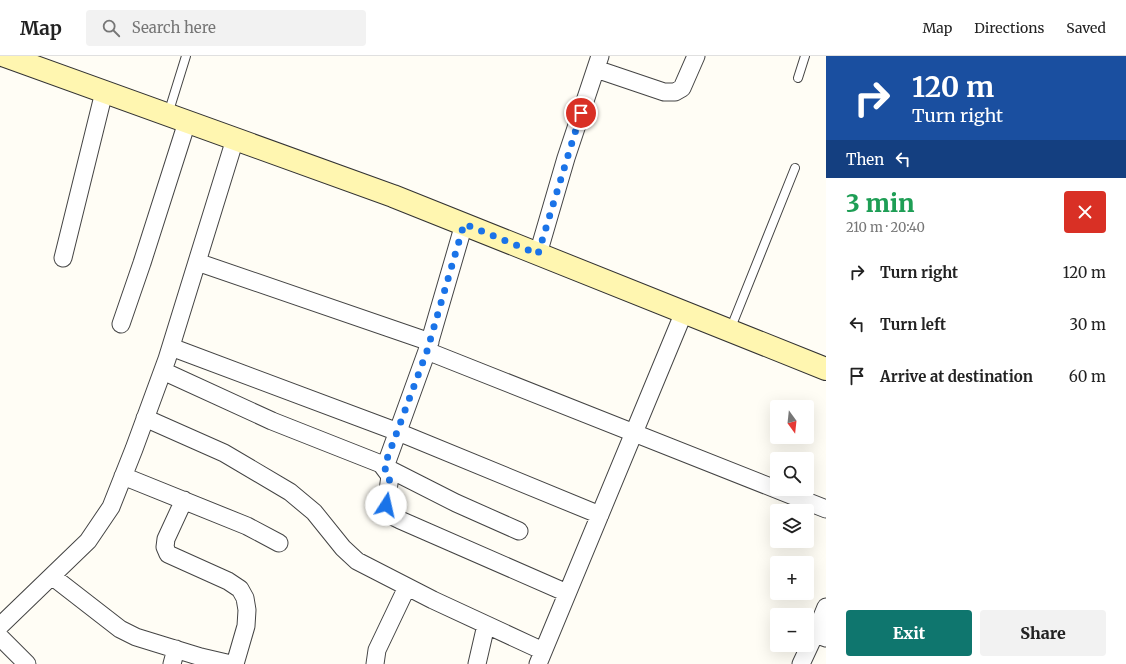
<!DOCTYPE html>
<html lang="en">
<head>
<meta charset="utf-8">
<style>
  body { margin:0; font-family:Merriweather,serif; background:#f2f2f2; color:#222; height:100vh; display:flex; flex-direction:column; font-size:15px; white-space:nowrap }
  * { box-sizing:border-box; margin:0 }
  p { font-size:13px; color:#767676 }
  .icon { flex:none; width:22px; height:22px; fill:none; stroke:currentColor; stroke-width:2; stroke-linecap:round; stroke-linejoin:round }
  .map { position:relative; flex:1; overflow:hidden }
  .details { display:flex; flex-direction:column; background:#fff; width:300px }
  .details>* { flex:none }
  .guide { background:#1a4fa0; color:#fff; overflow:hidden }
  .needle { width:26px; rotate:165deg }
  .fabs { position:absolute; left:770px; top:344px; display:grid; gap:8px }
  .fabs a { display:grid; place-items:center; width:44px; height:44px; border-radius:4px; background:#fff; box-shadow:0 4px 16px #0002; font-size:20px }
  .pin { position:absolute; display:grid; place-items:center; width:34px; height:34px; color:#fff; margin:-17px; border:2px solid #fff; border-radius:50%; box-shadow:0 1px 4px #0007 }
  .me { position:absolute; width:44px; margin:-22px; rotate:10deg; stroke-linejoin:round; filter:drop-shadow(0 0 3px #0008) }
  .turn { display:flex; align-items:center; gap:14px; height:84px; padding:0 20px; font-size:18px }
  .turn .icon { width:52px; height:52px; stroke-width:2.5 }
  .turn b { display:block; font-size:28px; line-height:34px }
  .then { display:flex; align-items:center; height:38px; padding:0 20px; background:#0003; gap:8px; font-size:15px }
  .round { display:grid; place-items:center; flex:none; width:42px; height:42px; border-radius:4px; background:#f2f2f2 }
  .summary { display:flex; align-items:center; justify-content:space-between; height:68px; padding:0 20px }
  h1 { font-size:24px; font-weight:800; line-height:30px; color:#1e9e55 }
  .primary-button { display:flex; gap:8px; margin-top:auto; padding:8px 20px }
  .primary-button a { flex:1; height:46px; border-radius:4px; background:#0f766e; color:#fff; font-size:16px; font-weight:800; line-height:46px; text-align:center }
  .primary-button a+a { background:#f2f2f2; color:#222 }
  ul { padding:0; list-style:none }
  li { display:flex; align-items:center; gap:12px; height:52px; padding:0 20px }
  li div { flex:1 }
  li b { display:block; font-size:15px }
  li em { font-style:normal }
  header { display:flex; align-items:center; gap:24px; box-sizing:border-box; height:56px; padding:0 20px; background:#fff; border-bottom:1px solid #e0e0e0 }
  header strong { font-size:19px }
  nav { display:flex; gap:22px; margin-inline-start:auto; font-size:14px }
  .search { width:280px; height:36px; background:#f2f2f2; display:flex; align-items:center; gap:10px; box-sizing:border-box; padding:0 14px; border-radius:4px; color:#767676; font-size:15px }
  main { display:flex; flex:1; min-height:0 }
  .map>svg:first-child { display:block }
</style>
</head>
<body>
<header>
<strong>Map</strong>
<div class="search"><svg class="icon" aria-label="search" viewBox="0 0 24 24"><circle cx="10" cy="10" r="6"/><path d="M15 15l6 6"/></svg>Search here</div>
<nav><a>Map</a><a>Directions</a><a>Saved</a></nav>
</header>
<main>
<div class="map">
<svg width="826" height="608" viewBox="0 0 826 608">
  <rect width="100%" height="100%" fill="#fffdf5"/>
  <g fill="none" stroke-linecap="round" stroke-linejoin="round">
    <g stroke="#444" stroke-width="10">
      <path id="lane" d="M798,22L805,0
        M168,58L186,0
        M730,274L795,112"/>
    </g>
    <g stroke="#444" stroke-width="19">
      <path id="street" d="M596,13L664,36H675L682,32L696,0
        M464,168L427,295L385,411L456,447L519,475
        M538,198L566,102L600,0
        M63,202L104,36
        M197,206L430,286
        M121,268L142,207L187,66
        M171,291L398,376L600,459
        M427,295L826,453
        M163,315L272,365L381,408L390,420L386,449L390,459L400,464L567,537
        M145,362L224,397L290,436L314,456L343,492L357,505L433,544L543,595
        M123,420L247,470L279,487
        M184,444L166,483L165,491L168,498L228,525L240,533L245,542L247,554L246,570L235,608
        M53,521L120,573L136,581L201,601L231,608
        M826,551L815,578L826,582
        M0,570L88,485L111,451L134,393L167,303L235,83
        M0,581L27,608
        M172,608L176,593
        M375,608L377,594L407,531
        M477,608L486,569
        M538,608L684,256
        M801,608L815,578"/>
    </g>
    <g stroke="#333" stroke-width="24">
      <path id="secondary" d="M5,0L393,140L826,313"/>
    </g>
    <use href="#lane" stroke="#fff" stroke-width="8"/>
    <use href="#street" stroke="#fff" stroke-width="17"/>
    <use href="#secondary" stroke="#fff6b0" stroke-width="22"/>
  </g>
  <g fill="none" stroke-linecap="round" stroke-linejoin="round">
    <path stroke="#1a73e8" stroke-width="7" stroke-dasharray="0 12.6" d="M386,449L390,420L384,411L427,295L464,168L538,198L581,57"/>
  </g>
</svg>
<div class="fabs">
<a><svg class="needle" viewBox="-14 -14 28 28"><path d="M0-13l5 13h-10z" fill="#e53935"/><path d="M0 13l5-13h-10z" fill="#767676"/></svg></a>
<a><svg class="icon" aria-label="search" viewBox="0 0 24 24"><circle cx="10" cy="10" r="6"/><path d="M15 15l6 6"/></svg></a>
<a><svg class="icon" aria-label="layers" viewBox="0 0 24 24"><path d="M12 4l9 5-9 5-9-5zM3 14l9 5 9-5"/></svg></a>
<a>+</a>
<a>−</a>
</div>
<div class="pin" style="left:581px;top:57px;background:#d93025"><svg class="icon" aria-label="arrive" viewBox="0 0 24 24"><path d="M6 21V4h12l-3 4 3 4H6"/></svg></div>
<svg class="me" style="left:386px;top:449px" viewBox="-20 -20 40 40"><circle r="19" fill="#fff"/><path d="M0-13L10 11 0 6-10 11z" fill="#1a73e8"/></svg>
</div>
<section class="details">
<div class="guide">
<div class="turn"><svg class="icon" aria-label="right" viewBox="0 0 24 24"><path d="M7 20v-9h11M14 6l5 5-5 5"/></svg><div><b>120 m</b>Turn right</div></div>
<div class="then">Then<svg class="icon" aria-label="left" viewBox="0 0 24 24"><path d="M17 20v-9H6M10 6l-5 5 5 5"/></svg></div>
</div>
<div class="summary"><div><h1>3 min</h1><p>210 m · 20:40</p></div><a class="round" style="background:#d93025;color:#fff"><svg class="icon" aria-label="close" viewBox="0 0 24 24"><path d="M6 6l12 12M18 6L6 18"/></svg></a></div>
<ul>
<li><svg class="icon" aria-label="right" viewBox="0 0 24 24"><path d="M7 20v-9h11M14 6l5 5-5 5"/></svg><div><b>Turn right</b></div><em>120 m</em></li>
<li><svg class="icon" aria-label="left" viewBox="0 0 24 24"><path d="M17 20v-9H6M10 6l-5 5 5 5"/></svg><div><b>Turn left</b></div><em>30 m</em></li>
<li><svg class="icon" aria-label="arrive" viewBox="0 0 24 24"><path d="M6 21V4h12l-3 4 3 4H6"/></svg><div><b>Arrive at destination</b></div><em>60 m</em></li>
</ul>
<div class="primary-button"><a>Exit</a><a>Share</a></div>
</section>
</main>
</body>
</html>
